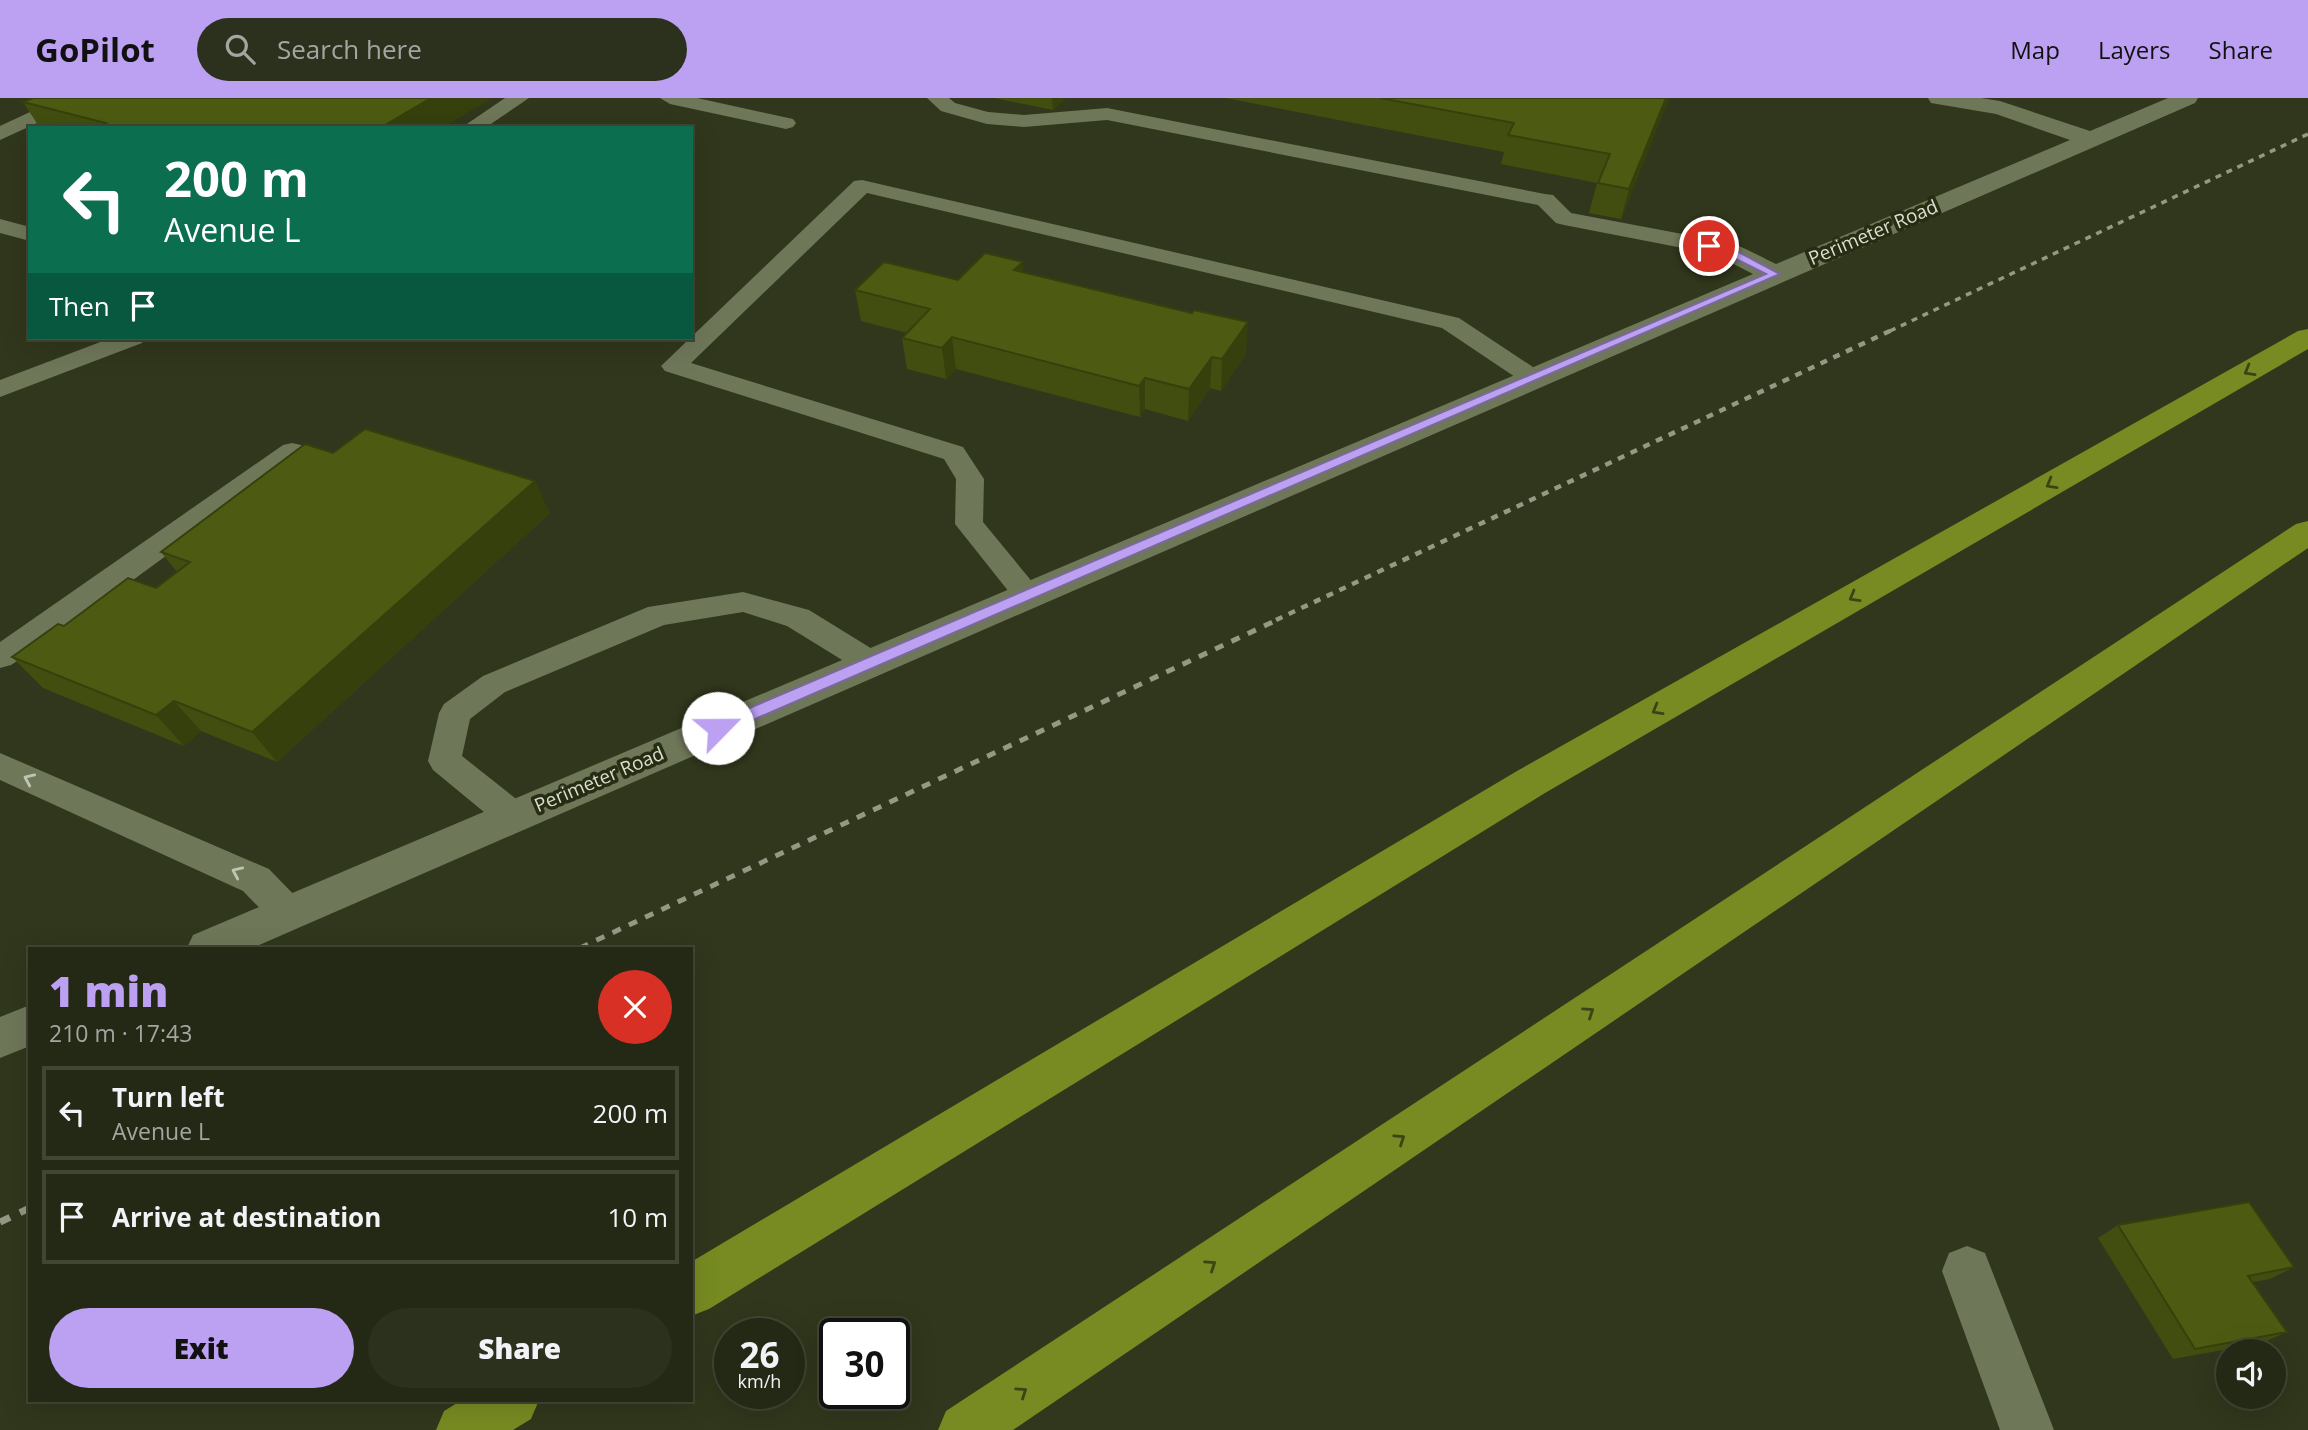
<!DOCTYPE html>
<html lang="en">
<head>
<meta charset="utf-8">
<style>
  body { margin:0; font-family:"Open Sans",sans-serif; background:#2c311e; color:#f1f3f6; height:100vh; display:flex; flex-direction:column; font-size:26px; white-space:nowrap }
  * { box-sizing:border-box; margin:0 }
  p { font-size:23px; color:#a3a6a0 }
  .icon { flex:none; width:38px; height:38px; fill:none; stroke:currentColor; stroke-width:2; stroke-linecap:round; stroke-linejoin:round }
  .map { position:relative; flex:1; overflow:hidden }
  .panel { position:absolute; left:28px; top:849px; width:665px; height:455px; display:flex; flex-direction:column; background:#242915; border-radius:0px; box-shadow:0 7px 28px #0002,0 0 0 2px #414534 }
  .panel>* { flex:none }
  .guide { position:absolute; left:28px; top:28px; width:665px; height:214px; border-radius:0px; box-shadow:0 7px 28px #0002,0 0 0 2px #414534; background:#0b6e4f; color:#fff; overflow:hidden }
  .fabs { position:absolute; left:2216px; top:1241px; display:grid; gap:14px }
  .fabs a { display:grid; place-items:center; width:70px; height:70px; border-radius:50%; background:#242915; box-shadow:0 7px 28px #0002,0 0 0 2px #414534; font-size:35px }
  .speed { position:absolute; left:714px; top:1220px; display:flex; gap:14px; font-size:35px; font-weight:700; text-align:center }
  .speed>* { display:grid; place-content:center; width:91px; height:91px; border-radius:50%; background:#242915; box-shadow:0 7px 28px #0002,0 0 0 2px #414534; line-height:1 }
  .speed small { font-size:18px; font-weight:400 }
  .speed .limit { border:4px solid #111; border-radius:10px; background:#fff; color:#111 }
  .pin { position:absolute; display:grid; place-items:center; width:60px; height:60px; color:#fff; margin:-30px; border:4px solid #fff; border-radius:50%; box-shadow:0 2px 7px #0007 }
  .me { position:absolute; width:77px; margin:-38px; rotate:67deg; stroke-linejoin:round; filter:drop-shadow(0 0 5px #0008) }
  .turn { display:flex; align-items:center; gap:24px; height:147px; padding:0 21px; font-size:32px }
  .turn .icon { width:91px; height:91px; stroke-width:2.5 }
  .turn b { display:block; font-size:49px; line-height:60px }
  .then { display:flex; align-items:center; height:66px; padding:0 21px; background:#0003; gap:14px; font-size:26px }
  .round { display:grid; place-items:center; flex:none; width:74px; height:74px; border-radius:37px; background:#2c311e }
  .head { display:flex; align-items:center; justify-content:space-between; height:119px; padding:0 21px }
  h1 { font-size:42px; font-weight:800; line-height:52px; color:#bca0f2 }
  .action { display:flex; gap:14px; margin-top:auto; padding:14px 21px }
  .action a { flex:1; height:80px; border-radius:42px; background:#bca0f2; color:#111; font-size:28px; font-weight:800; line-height:80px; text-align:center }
  .action a+a { background:#2c311e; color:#f1f3f6 }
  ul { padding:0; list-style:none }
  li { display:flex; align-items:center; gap:21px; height:94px; margin:0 14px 10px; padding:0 7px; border:4px solid #414534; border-radius:0px }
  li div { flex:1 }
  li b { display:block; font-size:26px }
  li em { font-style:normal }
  header { display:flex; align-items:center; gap:42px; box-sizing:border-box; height:98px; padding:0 35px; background:#bca0f2; color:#111 }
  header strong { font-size:33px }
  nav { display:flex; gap:38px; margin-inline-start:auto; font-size:24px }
  .search { width:490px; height:63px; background:#2c311e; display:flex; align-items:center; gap:18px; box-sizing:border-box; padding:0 24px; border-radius:38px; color:#a3a6a0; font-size:26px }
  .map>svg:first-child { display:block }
</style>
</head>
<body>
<header>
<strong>GoPilot</strong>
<div class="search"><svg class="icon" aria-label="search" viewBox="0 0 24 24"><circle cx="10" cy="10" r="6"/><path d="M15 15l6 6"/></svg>Search here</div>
<nav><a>Map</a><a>Layers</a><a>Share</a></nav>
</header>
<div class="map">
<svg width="2308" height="1332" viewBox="0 0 2308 1332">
  <rect width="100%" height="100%" fill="#30371c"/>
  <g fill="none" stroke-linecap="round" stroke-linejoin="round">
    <path fill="#6f7759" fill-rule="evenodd" d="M60,0H86L83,4L0,42V28Z
      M505,0H529L485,30H461Z
      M660,0H697L793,21L796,25L793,29L786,31L670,6Z
      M927,0H949L955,5L988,14L1024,17L1107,10L1545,96L1553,97L1571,115L1693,138L1701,140L1704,145L1701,150L1693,152L1564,127L1556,125L1538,107L1107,22L1024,29L987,26L941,13Z
      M862,82L1459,220L1542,275L1546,280L1542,285L1533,288L1524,285L1442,230L867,95L691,265L963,349L984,381L983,424L1043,497L1039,504L1028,507L1017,504L955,426L956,381L944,361L665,273L661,268L854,83Z
      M0,121L30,129V143L0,135Z
      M111,240H145L142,245L0,299V282Z
      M292,345L301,347L305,353L301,359L62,534L11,567L0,570V544L283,347Z
      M743,494L809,512L882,557L887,565L882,573L871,576L860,573L787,528L743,514L664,527L505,594L470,621L462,658L525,708L530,718L525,728L513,732L501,728L433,672L428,663L439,615L444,606L483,578L648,509Z
      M0,655L269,771L302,805L307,816L302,827L289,831L276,827L243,793L0,682Z"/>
    <path fill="#6f7759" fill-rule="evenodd" d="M1928,0H1981L2000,3L2090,33L2168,0H2198L2195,5L252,850H187L193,837L1753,176L1718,158L1684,151L1680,145L1684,139C1714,132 1749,153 1776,166L2070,42L1996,16L1931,5Z
      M30,907V948L0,960V919Z
      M1967,1148L1985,1155L2054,1332H2000L1942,1173L1949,1155Z"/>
    <path fill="#778b22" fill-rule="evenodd" d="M2308,231V251L1545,695L709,1211L691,1218V1164L1517,673L2298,233Z
      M2308,423V450L1013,1332H938L946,1313L2296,426Z
      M462,1302H539L531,1321L513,1332H436L444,1313Z"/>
    <path stroke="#939984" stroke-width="3.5" stroke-dasharray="6 6" stroke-linecap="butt" d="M1890,233L2308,36"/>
    <path stroke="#939984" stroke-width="4.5" stroke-dasharray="7 7" stroke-linecap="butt" d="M1276,522L1894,231"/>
    <path stroke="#939984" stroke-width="5" stroke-dasharray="9 9" stroke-linecap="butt" d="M580,850L1279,521"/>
    <path stroke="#939984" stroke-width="7" stroke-dasharray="11 11" stroke-linecap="butt" d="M0,1124L30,1110"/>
  </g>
  <path fill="#424e0f" d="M491,0L442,30H40L23,4Z
    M994,0H1065L1053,12Z
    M1225,0H1669L1621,121L1589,115L1597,85L1501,66L1504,54Z
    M1023,164V174L1246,256L1221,293L1210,290L1188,323L1145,311L1140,319L956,271L946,281L907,271L902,240L907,235L861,223L855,192L958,182Z
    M333,355L550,415L277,664L201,633L184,648L43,590L12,559L64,528L156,490L177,474L161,454Z
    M2118,1127L2294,1169L2270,1181L2253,1184L2287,1234L2262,1245L2173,1261L2098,1140Z"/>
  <path fill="#36400d" d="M431,0H491L442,30H380Z
    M1052,0H1065L1053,12Z
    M1666,0H1669L1621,121L1629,91Z
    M1023,164L1025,194L1014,172Z
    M1248,224L1246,256L1221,293L1222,261Z
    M952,239L956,271L946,281L942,250Z
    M1212,259L1210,290L1188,323L1189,291Z
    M1145,280V311L1140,319L1139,288Z
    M535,383L550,415L277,664L252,634Z
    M174,603L201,633L184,648L156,617Z"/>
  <path fill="#4d5b12" stroke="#36400d" stroke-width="2" d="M33,0H431L380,30H97L106,25L23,4Z
    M1380,0H1666L1629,91L1598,85L1610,56L1508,37L1514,25Z
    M985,155L1023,164L1014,172L1192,215L1194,212L1248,224L1222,261L1212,259L1189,291L1145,280L1139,288L952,239L942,250L902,240L930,211L855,192L884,164L958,182Z
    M365,331L535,383L252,634L174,603L156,617L12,559L58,526L64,528L128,480L156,490L190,464L161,454L305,346L333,355Z
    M2249,1104L2294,1169L2248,1178L2287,1234L2195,1251L2118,1127Z"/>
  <defs><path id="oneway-chevron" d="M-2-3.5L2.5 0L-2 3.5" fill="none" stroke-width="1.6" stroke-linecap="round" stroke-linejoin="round" transform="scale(1.75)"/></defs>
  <g stroke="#3a4416">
    <use href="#oneway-chevron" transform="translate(2249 273) rotate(150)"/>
    <use href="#oneway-chevron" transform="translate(2051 386) rotate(150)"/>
    <use href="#oneway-chevron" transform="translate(1854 499) rotate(150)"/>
    <use href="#oneway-chevron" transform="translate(1657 612) rotate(150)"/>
    <use href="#oneway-chevron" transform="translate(1589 914) rotate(-34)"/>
    <use href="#oneway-chevron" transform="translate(1400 1041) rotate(-34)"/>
    <use href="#oneway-chevron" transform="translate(1211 1167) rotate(-34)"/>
    <use href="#oneway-chevron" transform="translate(1022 1294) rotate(-34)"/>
  </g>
  <g stroke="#bfc5b2">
    <use href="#oneway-chevron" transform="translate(29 681) rotate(-156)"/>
    <use href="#oneway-chevron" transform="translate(237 774) rotate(-156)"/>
  </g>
  <path fill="#bca0f2" stroke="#7a689d" stroke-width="2" d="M1709,145L1729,149L1780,176L723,635L718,636L710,630L712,626L1766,176L1722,154L1705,151L1704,148Z"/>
  <g text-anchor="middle" stroke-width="7" stroke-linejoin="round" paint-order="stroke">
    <g font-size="19" fill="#dadfcf" stroke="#262d12">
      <text transform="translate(1873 134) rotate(-23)" y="7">Perimeter Road</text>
      <text transform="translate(599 681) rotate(-23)" y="7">Perimeter Road</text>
    </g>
  </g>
</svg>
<div class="fabs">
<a><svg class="icon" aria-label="sound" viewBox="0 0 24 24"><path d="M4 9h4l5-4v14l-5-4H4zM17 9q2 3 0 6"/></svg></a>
</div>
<div class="speed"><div>26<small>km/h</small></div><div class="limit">30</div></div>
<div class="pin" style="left:1709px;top:148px;background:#d93025"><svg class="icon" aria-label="arrive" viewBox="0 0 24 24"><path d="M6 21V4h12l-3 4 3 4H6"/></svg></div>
<svg class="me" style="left:718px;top:630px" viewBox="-20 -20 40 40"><circle r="19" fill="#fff"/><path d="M0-13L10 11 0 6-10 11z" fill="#bca0f2"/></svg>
<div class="guide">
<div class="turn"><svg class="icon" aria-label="left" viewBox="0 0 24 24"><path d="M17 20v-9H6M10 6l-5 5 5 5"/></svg><div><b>200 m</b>Avenue L</div></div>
<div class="then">Then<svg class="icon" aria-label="arrive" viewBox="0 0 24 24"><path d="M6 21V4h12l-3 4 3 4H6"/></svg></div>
</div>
<section class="panel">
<div class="head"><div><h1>1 min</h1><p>210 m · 17:43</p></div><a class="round" style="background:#d93025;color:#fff"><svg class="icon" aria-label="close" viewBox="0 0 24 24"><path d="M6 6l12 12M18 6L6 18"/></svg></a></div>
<ul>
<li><svg class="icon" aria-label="left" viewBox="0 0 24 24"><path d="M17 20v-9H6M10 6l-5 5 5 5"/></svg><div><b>Turn left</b><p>Avenue L</p></div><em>200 m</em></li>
<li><svg class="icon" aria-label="arrive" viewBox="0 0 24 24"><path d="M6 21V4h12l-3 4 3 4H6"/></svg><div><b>Arrive at destination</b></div><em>10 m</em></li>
</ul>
<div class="action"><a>Exit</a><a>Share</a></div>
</section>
</div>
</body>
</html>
